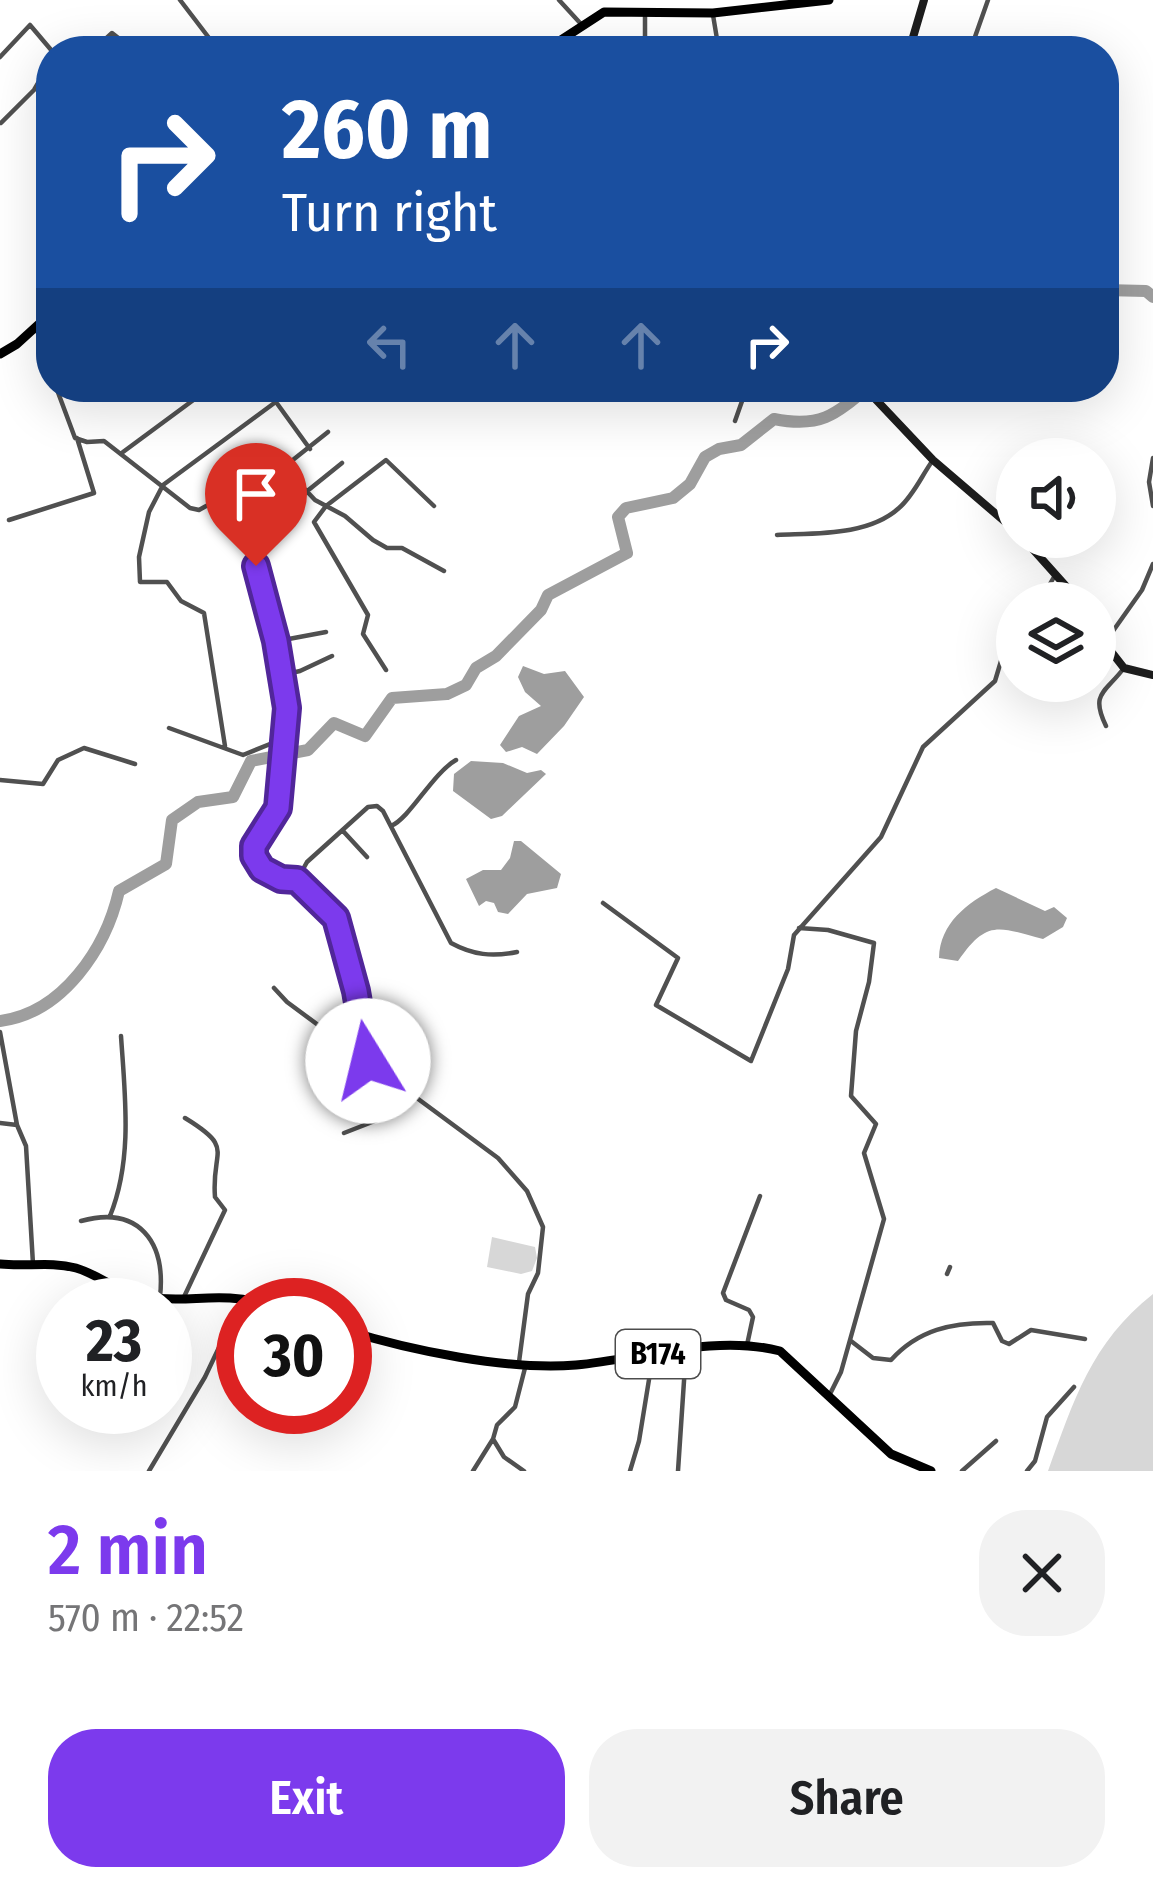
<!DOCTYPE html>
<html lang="en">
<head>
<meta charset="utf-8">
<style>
  body { margin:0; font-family:"Fira Sans Condensed",sans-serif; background:#f2f2f2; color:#202124; height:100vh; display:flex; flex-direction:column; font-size:45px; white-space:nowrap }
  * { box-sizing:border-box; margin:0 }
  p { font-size:39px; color:#757577 }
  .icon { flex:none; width:66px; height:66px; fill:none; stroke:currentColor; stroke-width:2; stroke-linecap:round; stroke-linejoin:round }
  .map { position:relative; height:1471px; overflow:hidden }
  .side { display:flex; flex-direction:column; background:#fff; flex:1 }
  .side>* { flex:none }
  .guide { position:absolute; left:36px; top:36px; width:1083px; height:366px; border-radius:48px; box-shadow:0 12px 48px #0002; background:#1a4fa0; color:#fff; overflow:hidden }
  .buttons { position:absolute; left:996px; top:438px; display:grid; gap:24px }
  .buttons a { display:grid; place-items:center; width:120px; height:120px; border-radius:50%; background:#fff; box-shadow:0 12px 48px #0002; font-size:60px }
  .speed { position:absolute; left:36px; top:1278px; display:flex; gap:24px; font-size:60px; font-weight:700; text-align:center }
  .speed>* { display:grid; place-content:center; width:156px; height:156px; border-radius:50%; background:#fff; box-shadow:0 12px 48px #0002; line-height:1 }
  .speed small { font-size:30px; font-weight:400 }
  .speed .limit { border:18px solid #d22; background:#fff; color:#111 }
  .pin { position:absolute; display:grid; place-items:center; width:102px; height:102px; color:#fff; margin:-123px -51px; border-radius:50% 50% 50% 0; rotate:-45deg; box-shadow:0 0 12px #0007 }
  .pin .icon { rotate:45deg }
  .me { position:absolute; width:132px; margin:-66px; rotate:351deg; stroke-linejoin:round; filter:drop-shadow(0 0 9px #0008) }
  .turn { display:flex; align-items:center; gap:42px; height:252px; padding:0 48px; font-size:54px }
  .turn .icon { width:156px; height:156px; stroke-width:2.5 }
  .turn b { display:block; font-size:84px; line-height:102px }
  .lanes { display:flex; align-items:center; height:114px; padding:0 48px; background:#0003; justify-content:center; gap:60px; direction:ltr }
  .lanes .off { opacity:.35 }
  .round { display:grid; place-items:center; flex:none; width:126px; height:126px; border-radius:48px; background:#f2f2f2 }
  .summary { display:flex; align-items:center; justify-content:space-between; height:204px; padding:0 48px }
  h1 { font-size:72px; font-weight:600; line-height:90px; color:#7c3aed }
  .cta { display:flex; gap:24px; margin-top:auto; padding:24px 48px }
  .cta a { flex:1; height:138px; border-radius:48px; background:#7c3aed; color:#fff; font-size:48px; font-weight:600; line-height:138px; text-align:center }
  .cta a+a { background:#f2f2f2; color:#202124 }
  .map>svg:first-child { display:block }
</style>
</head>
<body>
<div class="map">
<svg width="1153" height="1471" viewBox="0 0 1153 1471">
  <rect width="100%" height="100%" fill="#fff"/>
  <path fill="#d7d7d7" d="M492,1237L535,1247L537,1258L532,1271L521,1274L487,1267Z
    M1153,1294V1471H1048C1074,1400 1091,1343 1153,1294Z"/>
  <path fill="#9e9e9e" d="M523,666L544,674L565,671L584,697L564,726L537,754L522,747L506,752L500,745L519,716L541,706L525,692L518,677Z
    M471,761L503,763L527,773L541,770L546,774L502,816L491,819L453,791L454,774Z
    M514,841H521L561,874L557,888L527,894L508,914L498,912L494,903L486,901L479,906L466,879L483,870H501L510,858Z
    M996,888L1045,911L1054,907L1067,918L1063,927L1043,939C998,927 987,919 958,961L939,958C940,923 967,903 996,888Z"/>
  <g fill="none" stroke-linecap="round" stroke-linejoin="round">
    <path stroke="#9e9e9e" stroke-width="12" d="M1104,290L1146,291L1153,297
      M0,1021C63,1013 106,948 119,891L166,864L172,820L198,802L233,797L251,761L308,750L334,723L365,736L392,698L447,694L466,685L476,668L496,656L541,610L548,595L627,553L618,517L626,508L673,498L690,484L705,457L719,449L741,445L774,419C820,428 834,416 868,387"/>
    <path stroke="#505050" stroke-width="4.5" d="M180,0L219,51
      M559,0L581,24
      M645,13V51
      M713,15L719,51
      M100,44L112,33L135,51
      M970,51L988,0
      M0,57L30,25L52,51
      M1,123L34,90L51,61
      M36,327L51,372
      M56,387L75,438L87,442L104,441L190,508L199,510L235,490C259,578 293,668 285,759C283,785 278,807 265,829C260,837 253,844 254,854C258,874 280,879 297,880
      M276,402L310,449
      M735,421L747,387
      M123,452L211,387
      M1153,458L1149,482L1153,506
      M284,467L315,500L345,516L373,540L387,548H402L444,571
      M235,490L284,467L328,432
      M306,492L342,463
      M9,520L94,493L77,438
      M777,535C816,533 868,536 899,508C914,495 922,475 933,460
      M1039,603L1054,577
      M1095,632L1113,631L1142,590L1153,564
      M278,641L326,632
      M386,670L363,634L368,615L314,522L326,506L386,460L434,506
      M282,675L300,671L332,656
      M1106,726C1090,693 1105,693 1124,668
      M169,728L243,755L285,738
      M225,746L204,613L181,601L167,582H140L139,557L149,512L163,485L296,387
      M0,780L43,784L58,760L84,748L135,764
      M391,826C410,818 432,774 456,760
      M343,831L367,857
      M603,903L678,958L656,1005L751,1061L788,969L794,935L881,837L923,747L995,681L1004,651L1017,633
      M799,928L828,930L874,943L869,982L856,1031L851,1096L876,1124L864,1153L884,1219L841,1372L830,1394
      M274,988L287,1002L498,1158L527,1191L543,1227L538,1273L528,1294L519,1362
      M0,1032L17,1125L26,1146L33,1264
      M368,1062L356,991L336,918L297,880L307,862L368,807L377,806L383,811L451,943C473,955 492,957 517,952
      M0,1123L17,1125
      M344,1133L385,1117L408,1092
      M110,1216C133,1159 125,1096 121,1036
      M81,1221C139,1205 166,1242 160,1297
      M947,1274L950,1267
      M183,1299L225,1210L215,1197C211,1149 236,1149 185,1118
      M108,1305L119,1291
      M851,1341L873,1358L891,1360C918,1330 952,1322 993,1323L1002,1341L1009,1344L1031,1330L1085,1339
      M747,1345L753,1317L749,1310L726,1300L723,1293L760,1196
      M60,1364L63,1361
      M149,1471L205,1377L242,1299
      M473,1471L493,1439
      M524,1471L504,1457L493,1439L497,1425L515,1407L525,1368
      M630,1471L639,1441L653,1355
      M678,1471L686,1351
      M962,1471L996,1441
      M1027,1471L1035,1461L1047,1417L1074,1387"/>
    <path stroke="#1d1d1d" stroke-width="8" d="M909,51L924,0
      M864,387L933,460L1017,532
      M1022,537L1081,603
      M1095,631L1124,668L1153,675"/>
    <path stroke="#000" stroke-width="9" d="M544,51L604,12L713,13L829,0
      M0,354L17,344L51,313
      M0,1264C26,1267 50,1261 76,1268C100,1275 118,1293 145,1297C190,1304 220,1290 268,1305
      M345,1330C409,1350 509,1371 576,1365C641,1359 715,1334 780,1351L891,1454L931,1471"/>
  </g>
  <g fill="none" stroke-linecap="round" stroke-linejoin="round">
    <g stroke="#51269a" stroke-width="30">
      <path id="route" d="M256,566L276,641L287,708L278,808L254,846V856L262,869L281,879L297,880L336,918L356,991L368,1061"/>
    </g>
    <use href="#route" stroke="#7c3aed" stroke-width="21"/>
  </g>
  <g text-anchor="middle" stroke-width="9" stroke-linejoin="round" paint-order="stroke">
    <rect fill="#fff" stroke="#4c4c4c" stroke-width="3" x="616" y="1330" width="84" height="48" rx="9"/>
    <g font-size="30" font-weight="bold" fill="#000">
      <text x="658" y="1364">B174</text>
    </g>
  </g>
</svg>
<div class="buttons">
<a><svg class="icon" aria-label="sound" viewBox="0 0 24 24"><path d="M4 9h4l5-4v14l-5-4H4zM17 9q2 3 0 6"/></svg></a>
<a><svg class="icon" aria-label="layers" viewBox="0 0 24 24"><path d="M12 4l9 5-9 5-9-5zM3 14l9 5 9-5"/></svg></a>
</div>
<div class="speed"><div>23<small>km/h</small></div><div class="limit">30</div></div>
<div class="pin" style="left:256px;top:566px;background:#d93025"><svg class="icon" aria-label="arrive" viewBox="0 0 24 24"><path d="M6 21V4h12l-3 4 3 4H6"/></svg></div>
<svg class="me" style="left:368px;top:1061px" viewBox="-20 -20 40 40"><circle r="19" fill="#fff"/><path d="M0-13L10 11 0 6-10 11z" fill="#7c3aed"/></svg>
<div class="guide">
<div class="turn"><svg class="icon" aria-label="right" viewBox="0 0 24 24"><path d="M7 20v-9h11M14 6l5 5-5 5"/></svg><div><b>260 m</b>Turn right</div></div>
<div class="lanes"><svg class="icon off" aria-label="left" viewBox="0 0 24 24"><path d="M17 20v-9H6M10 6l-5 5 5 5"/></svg><svg class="icon off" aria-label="ahead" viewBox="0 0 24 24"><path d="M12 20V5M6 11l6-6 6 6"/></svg><svg class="icon off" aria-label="ahead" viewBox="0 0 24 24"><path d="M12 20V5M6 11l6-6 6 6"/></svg><svg class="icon" aria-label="right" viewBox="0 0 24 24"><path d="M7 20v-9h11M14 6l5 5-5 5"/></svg></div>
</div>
</div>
<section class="side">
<div class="summary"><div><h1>2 min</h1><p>570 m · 22:52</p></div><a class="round"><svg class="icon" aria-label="close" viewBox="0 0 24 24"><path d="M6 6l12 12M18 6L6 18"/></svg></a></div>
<div class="cta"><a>Exit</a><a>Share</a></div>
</section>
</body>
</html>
